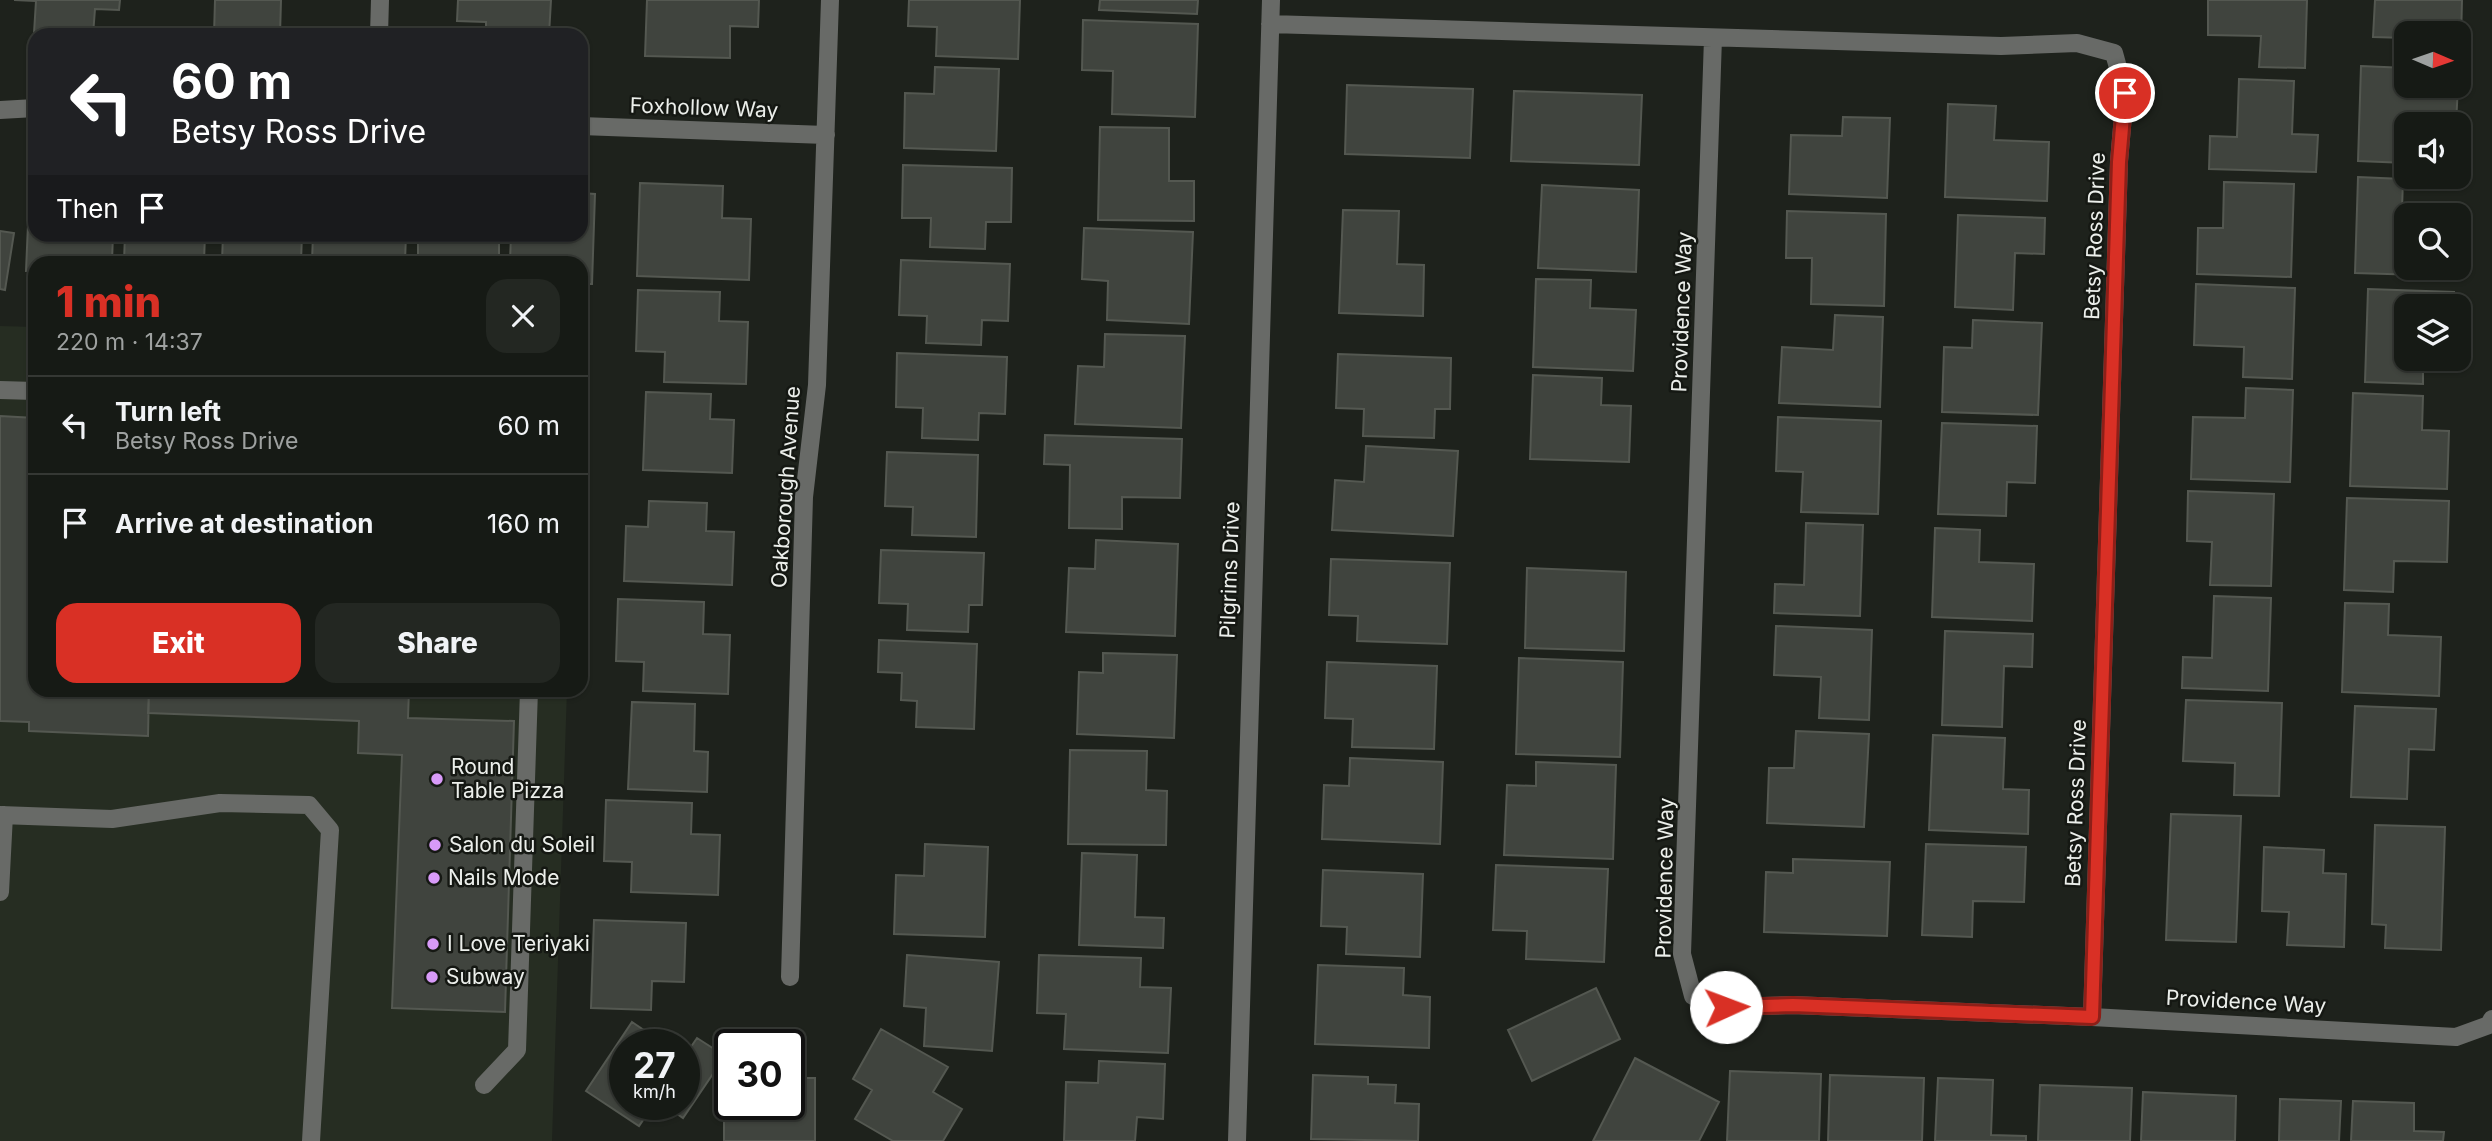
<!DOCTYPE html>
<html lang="en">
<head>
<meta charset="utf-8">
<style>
  body { margin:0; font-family:Inter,sans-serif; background:#232722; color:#f1f3f6; height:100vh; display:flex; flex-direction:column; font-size:26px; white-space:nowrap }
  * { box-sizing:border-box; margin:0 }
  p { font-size:23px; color:#9ea1a0 }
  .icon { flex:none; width:38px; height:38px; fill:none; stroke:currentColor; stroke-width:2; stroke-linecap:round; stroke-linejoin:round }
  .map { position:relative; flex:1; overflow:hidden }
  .sheet { position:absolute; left:28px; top:256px; width:560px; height:441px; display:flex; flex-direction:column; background:#161a15; border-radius:21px; box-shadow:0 2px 5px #0004,0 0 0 2px #353834 }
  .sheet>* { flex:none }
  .banner { position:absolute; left:28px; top:28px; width:560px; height:214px; border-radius:21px; box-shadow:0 2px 5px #0004,0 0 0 2px #353834; background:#202124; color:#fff; overflow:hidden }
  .needle { width:46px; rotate:92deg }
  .tools { position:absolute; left:2394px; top:21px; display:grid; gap:14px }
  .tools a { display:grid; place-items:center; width:77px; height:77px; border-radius:14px; background:#161a15; box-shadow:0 2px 5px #0004,0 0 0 2px #353834; font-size:35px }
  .speed { position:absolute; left:609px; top:1029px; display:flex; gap:14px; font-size:35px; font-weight:700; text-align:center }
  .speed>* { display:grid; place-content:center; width:91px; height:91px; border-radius:50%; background:#161a15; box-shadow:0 2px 5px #0004,0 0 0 2px #353834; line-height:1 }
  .speed small { font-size:18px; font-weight:400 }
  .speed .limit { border:4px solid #111; border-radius:10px; background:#fff; color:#111 }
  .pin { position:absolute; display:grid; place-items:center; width:60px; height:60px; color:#fff; margin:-30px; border:4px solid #fff; border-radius:50%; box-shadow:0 2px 7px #0007 }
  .me { position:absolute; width:77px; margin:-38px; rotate:88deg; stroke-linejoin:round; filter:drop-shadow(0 0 5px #0008) }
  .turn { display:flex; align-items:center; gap:24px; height:147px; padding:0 28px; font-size:32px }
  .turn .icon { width:91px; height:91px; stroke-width:2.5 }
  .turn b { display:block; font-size:49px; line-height:60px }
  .then { display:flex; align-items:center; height:66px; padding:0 28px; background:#0003; gap:14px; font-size:26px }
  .round { display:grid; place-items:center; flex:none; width:74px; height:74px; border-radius:21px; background:#232722 }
  .summary { display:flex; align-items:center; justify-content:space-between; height:119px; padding:0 28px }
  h1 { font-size:42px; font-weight:800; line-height:52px; color:#d93025 }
  .button { display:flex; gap:14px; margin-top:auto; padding:14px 28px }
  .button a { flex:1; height:80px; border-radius:21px; background:#d93025; color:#fff; font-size:28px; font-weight:800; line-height:80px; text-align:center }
  .button a+a { background:#232722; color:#f1f3f6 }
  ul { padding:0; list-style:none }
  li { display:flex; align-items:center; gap:21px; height:98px; padding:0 28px; border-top:2px solid #353834 }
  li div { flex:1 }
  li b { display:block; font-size:26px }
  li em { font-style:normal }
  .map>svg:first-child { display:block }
</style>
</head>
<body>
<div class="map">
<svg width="2492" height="1141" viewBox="0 0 2492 1141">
  <rect width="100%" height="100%" fill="#1e221c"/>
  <path fill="#262d22" d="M0,326L35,327V690H567L552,1141H0Z"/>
  <path fill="#40443e" stroke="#545851" stroke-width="2" d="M14,0H120L119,10L95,9L93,35L34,33L36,1Z
    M215,0H281L280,35H214Z
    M458,0H551L549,35H486V22L457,21Z
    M647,0H759L758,27L730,26V58L645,56Z
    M909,0H1020L1018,59L936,56L937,27L908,26Z
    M1100,0H1198L1197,14L1099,10Z
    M2208,0H2307L2305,68L2259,67L2261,36L2208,35Z
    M2375,0H2462L2461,40H2459V33H2406V38L2373,37Z
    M1083,20L1198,24L1195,117L1112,114L1113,71L1082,70Z
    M2361,66L2406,68V86H2458L2456,124H2406V163L2358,161Z
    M935,67L999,69L996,151L904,148L905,93L934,94Z
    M2239,79L2294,81L2292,134L2318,135L2316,172L2209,169L2210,136L2237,137Z
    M1347,85L1473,89L1470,158L1345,154Z
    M1514,91L1642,95L1639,165L1511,161Z
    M1948,104L1996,106L1994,140L2049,142L2047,201L1945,197Z
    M1843,117L1890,118L1887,198L1789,194L1791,135L1842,136Z
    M1100,127L1169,128V181H1194V221L1098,220Z
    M903,165L1012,168L1011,222H986L985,249L930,247L931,218H902Z
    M2358,177L2403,179L2402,210L2455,212V215H2406V268H2453V276L2355,273Z
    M2224,182L2294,184L2291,277L2197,274L2198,228H2223Z
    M640,183L723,186L722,218L751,219L749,280L637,276Z
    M1542,185L1639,190L1636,272L1538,268Z
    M581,193L595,194L592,284H581V262H510L511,234H581Z
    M29,201H35V234H113L112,262H35V271H26Z
    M1343,210L1399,211L1397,264L1424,265L1423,316L1339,313Z
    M1787,211L1886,214L1884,306L1811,304L1812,258H1786Z
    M1958,215L2045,218L2044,254L2015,253L2013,310L1955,307Z
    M1084,228L1193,232L1189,324L1107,320L1108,281L1082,279Z
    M0,231L14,233L5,290L0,289Z
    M125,234H205L204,262H124Z
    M223,234H302L301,262H222Z
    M313,234H406L405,262H312Z
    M418,234H499V262H418Z
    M901,260L1010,264L1008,321L982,320L981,345L926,343L927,316L899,315Z
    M1536,279L1591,280L1590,308L1636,310L1633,371L1533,367Z
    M2196,284L2295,288L2292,379L2243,377L2244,347L2194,345Z
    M2368,289L2454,292L2453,306H2406V359H2423V384L2365,382Z
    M638,290L720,292L719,321L748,322L746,384L664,382L665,352L636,351Z
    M1835,315L1883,317L1880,407L1779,403L1782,347L1833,350Z
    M1973,320L2042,323L2038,415L1942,412L1944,347L1972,348Z
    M1105,334L1185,336L1181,428L1075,424L1078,366L1104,367Z
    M897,353L1007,357L1005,414L979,413L978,440L922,438L923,408L896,407Z
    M1338,354L1451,358L1450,409H1435L1434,438L1363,436L1364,409L1336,408Z
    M1533,375L1602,378L1601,405L1631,406L1629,462L1530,459Z
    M2246,388L2293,390L2290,482L2191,479L2193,417L2245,418Z
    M646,392L711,394L710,419L734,420L732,473L643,470Z
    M2353,393L2423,396L2422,430L2449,431L2447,489L2350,486Z
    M0,416L35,418V690H149L148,736L29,731V722L0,721Z
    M1778,417L1881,421L1878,514L1801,512L1803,472L1776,471Z
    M1942,423L2037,426L2035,483L2007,482L2006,516L1938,514Z
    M1045,435L1182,439L1180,498L1122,497V529L1069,528L1070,465L1044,464Z
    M1366,446L1458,451L1453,536L1332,530L1335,480L1364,482Z
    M887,452L978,455L976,537L912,535L913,507L885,506Z
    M2188,491L2274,494L2271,586L2210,585L2212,542L2187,541Z
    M2347,498L2449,501L2447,562L2394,561L2393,592L2344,590Z
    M649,501L707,503L706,531L734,532L732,585L624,581L626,526L648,527Z
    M1806,523L1863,525L1860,616L1774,613L1775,584L1804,585Z
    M1935,528L1980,530L1979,562L2034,564L2032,621L1932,617Z
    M1096,540L1178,544L1175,636L1066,632L1069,568L1095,569Z
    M881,550L984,553L982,605H969L968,632L907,630L908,604L879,603Z
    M1331,559L1450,563L1447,644L1357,641L1358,616L1329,615Z
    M1527,568L1626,572L1624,651L1525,648Z
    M2214,596L2271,598L2268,691L2182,688L2183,657L2212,658Z
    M618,599L704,602L703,634L730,635L728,694L643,691L644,662L616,661Z
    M2345,603L2389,604L2388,635L2441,637L2439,696L2342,692Z
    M1776,626L1872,630L1869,720L1819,718L1821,677L1774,675Z
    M1945,631L2033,634L2032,667L2004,666L2002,727L1942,725Z
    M879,640L977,644L974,729L916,727L917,701L901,700L902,673L878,672Z
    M1103,653L1177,655L1174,738L1077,734L1079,672L1103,673Z
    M1519,658L1623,662L1620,757L1516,754Z
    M1327,662L1437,666L1434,749L1352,747L1353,719L1325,718Z
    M149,690H409L408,718L514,721L505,1012L392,1008L402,755L358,753L359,721L148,713Z
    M2186,700L2282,703L2279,796L2234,795L2235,763L2183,761Z
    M632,702L695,704L694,751L708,752L707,792L628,789Z
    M2355,706L2436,709L2434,750L2409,749L2407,799L2351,797Z
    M1796,731L1869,734L1864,827L1767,823L1769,768H1794Z
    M1933,735L2005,738L2003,789L2029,790L2028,834L1929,830Z
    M1070,750L1147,751L1146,790L1167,791L1166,845L1068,844Z
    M1350,758L1443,762L1440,844L1322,839L1324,785L1349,786Z
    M1536,762L1616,765L1613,859L1504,855L1507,785L1536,786Z
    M606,800L692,803L691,834L720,835L718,895L631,892L632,862L604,861Z
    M2171,814L2241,816L2236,942L2166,940Z
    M2375,825L2445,827L2441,950L2385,948L2386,925L2372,924Z
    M925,844L988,847L985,937L894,934L896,875L924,876Z
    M1926,844L2026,847L2024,902L1973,901L1972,937L1922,935Z
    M2264,847L2324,850L2323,873L2346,874L2344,947L2287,945L2289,912L2262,911Z
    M1082,853L1137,855L1135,917L1164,918L1163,948L1079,945Z
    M1793,859L1890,862L1887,936L1764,932L1766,872L1793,873Z
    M1496,865L1608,869L1604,962L1526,959L1527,931L1493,930Z
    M1323,870L1423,874L1420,957L1346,954L1347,927L1321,926Z
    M594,920L686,923L684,982L652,981L651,1010L591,1008Z
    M907,955L999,962L992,1051L924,1046L926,1008L904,1006Z
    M1039,955L1141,958L1140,987L1171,988L1168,1053L1064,1049L1066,1014L1037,1013Z
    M1318,965L1404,968L1403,995L1430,997L1429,1048L1315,1044Z
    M1596,988L1620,1039L1532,1081L1508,1030Z
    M632,1022L666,1045H625V1104H654L639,1126L586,1091Z
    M881,1029L948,1067L933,1092L962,1109L943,1141H893L855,1119L872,1090L853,1079Z
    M697,1038L725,1056L683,1118L663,1104H684V1057Z
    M1635,1058L1719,1102L1699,1141H1593Z
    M1099,1061L1165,1064L1163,1119L1137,1117L1135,1141H1064L1066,1082L1098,1083Z
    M1730,1071L1821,1074L1819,1141H1727Z
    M1313,1075L1368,1077V1084L1396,1085L1395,1103L1419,1104L1418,1141L1311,1139Z
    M1830,1075L1924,1078L1922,1141H1828Z
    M789,1078H815V1141H724V1104H789Z
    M1938,1078L1993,1080L1991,1135L2026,1136V1141H1935Z
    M2040,1085L2132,1088L2130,1141H2038Z
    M2143,1092L2236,1096L2235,1141H2141Z
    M2280,1099L2341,1101L2339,1141H2279Z
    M2353,1101L2414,1103V1131L2444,1132L2443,1141H2351Z"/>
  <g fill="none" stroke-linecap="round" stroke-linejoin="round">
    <path stroke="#686a67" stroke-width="18" d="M0,390L35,391
      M0,815L112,819L220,803L309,805L330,830L311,1141
      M0,892L4,815
      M484,1085L517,1050L529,690"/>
    <path stroke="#686a67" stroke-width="18" d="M1270,24L2001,46L2077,43L2114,53L2125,93L2119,161L2092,1017
      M379,35L380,0
      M1713,38L1682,954L1693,996L1726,1007L1793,1005L2092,1017L2456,1037L2489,1025L2492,1019
      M0,110L35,108
      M581,126L826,135
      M790,977L804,497L817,385L830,0
      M1237,1141L1271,0"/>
  </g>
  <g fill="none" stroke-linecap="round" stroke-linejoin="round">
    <g stroke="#8d1f18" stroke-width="18">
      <path id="route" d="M1726,1007L1793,1005L2092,1017L2119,162L2125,93"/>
    </g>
    <use href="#route" stroke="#d93025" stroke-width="12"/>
  </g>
  <g fill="#d89af8" stroke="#151813" stroke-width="2.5">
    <circle cx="437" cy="779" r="7"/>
    <circle cx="435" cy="845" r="7"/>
    <circle cx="434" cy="878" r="7"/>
    <circle cx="433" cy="944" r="7"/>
    <circle cx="432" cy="977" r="7"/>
  </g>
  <g text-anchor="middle" stroke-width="5" stroke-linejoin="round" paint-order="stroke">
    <g font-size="21" fill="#ecefeb" stroke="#151813">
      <text transform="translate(704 108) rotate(2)" y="7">Foxhollow Way</text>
      <text transform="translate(2095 236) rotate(-88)" y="7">Betsy Ross Drive</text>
      <text transform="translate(1682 312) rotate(-88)" y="7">Providence Way</text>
      <text transform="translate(786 487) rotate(-86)" y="7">Oakborough Avenue</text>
      <text transform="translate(1230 570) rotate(-88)" y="7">Pilgrims Drive</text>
      <text transform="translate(2076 803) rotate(-88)" y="7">Betsy Ross Drive</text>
      <text transform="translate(1665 878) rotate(-89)" y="7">Providence Way</text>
      <text transform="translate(2246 1002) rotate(3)" y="7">Providence Way</text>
    </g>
    <g font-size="21" fill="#ecefeb" stroke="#151813" text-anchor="start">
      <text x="451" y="774">Round<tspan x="451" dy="24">Table Pizza</tspan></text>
      <text x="449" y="852">Salon du Soleil</text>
      <text x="448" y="885">Nails Mode</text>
      <text x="447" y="951">I Love Teriyaki</text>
      <text x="446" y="984">Subway</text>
    </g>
  </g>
</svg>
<div class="tools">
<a><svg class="needle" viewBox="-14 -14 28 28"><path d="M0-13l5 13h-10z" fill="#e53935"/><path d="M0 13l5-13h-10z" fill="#9ea1a0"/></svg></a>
<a><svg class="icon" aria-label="sound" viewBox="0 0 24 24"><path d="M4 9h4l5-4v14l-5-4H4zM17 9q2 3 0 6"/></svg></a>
<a><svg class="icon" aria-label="search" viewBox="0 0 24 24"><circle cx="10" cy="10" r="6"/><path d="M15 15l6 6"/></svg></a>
<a><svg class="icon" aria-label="layers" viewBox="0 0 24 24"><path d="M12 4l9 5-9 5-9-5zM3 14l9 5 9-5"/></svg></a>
</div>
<div class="speed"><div>27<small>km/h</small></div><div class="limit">30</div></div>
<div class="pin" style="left:2125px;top:93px;background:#d93025"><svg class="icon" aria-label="arrive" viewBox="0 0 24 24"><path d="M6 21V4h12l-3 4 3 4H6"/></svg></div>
<svg class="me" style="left:1726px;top:1007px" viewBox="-20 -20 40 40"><circle r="19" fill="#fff"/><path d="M0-13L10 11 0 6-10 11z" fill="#d93025"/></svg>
<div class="banner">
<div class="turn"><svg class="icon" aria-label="left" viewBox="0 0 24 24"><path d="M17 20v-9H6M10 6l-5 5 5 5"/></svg><div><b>60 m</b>Betsy Ross Drive</div></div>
<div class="then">Then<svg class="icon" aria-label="arrive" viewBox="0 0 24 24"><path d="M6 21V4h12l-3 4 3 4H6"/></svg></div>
</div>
<section class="sheet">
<div class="summary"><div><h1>1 min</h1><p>220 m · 14:37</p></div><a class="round"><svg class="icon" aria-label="close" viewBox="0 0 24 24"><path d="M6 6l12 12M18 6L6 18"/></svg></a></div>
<ul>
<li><svg class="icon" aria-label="left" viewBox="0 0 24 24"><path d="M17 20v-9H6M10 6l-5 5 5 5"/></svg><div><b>Turn left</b><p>Betsy Ross Drive</p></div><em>60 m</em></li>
<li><svg class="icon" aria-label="arrive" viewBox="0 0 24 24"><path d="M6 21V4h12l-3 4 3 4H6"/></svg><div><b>Arrive at destination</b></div><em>160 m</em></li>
</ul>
<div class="button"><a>Exit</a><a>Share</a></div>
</section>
</div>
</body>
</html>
